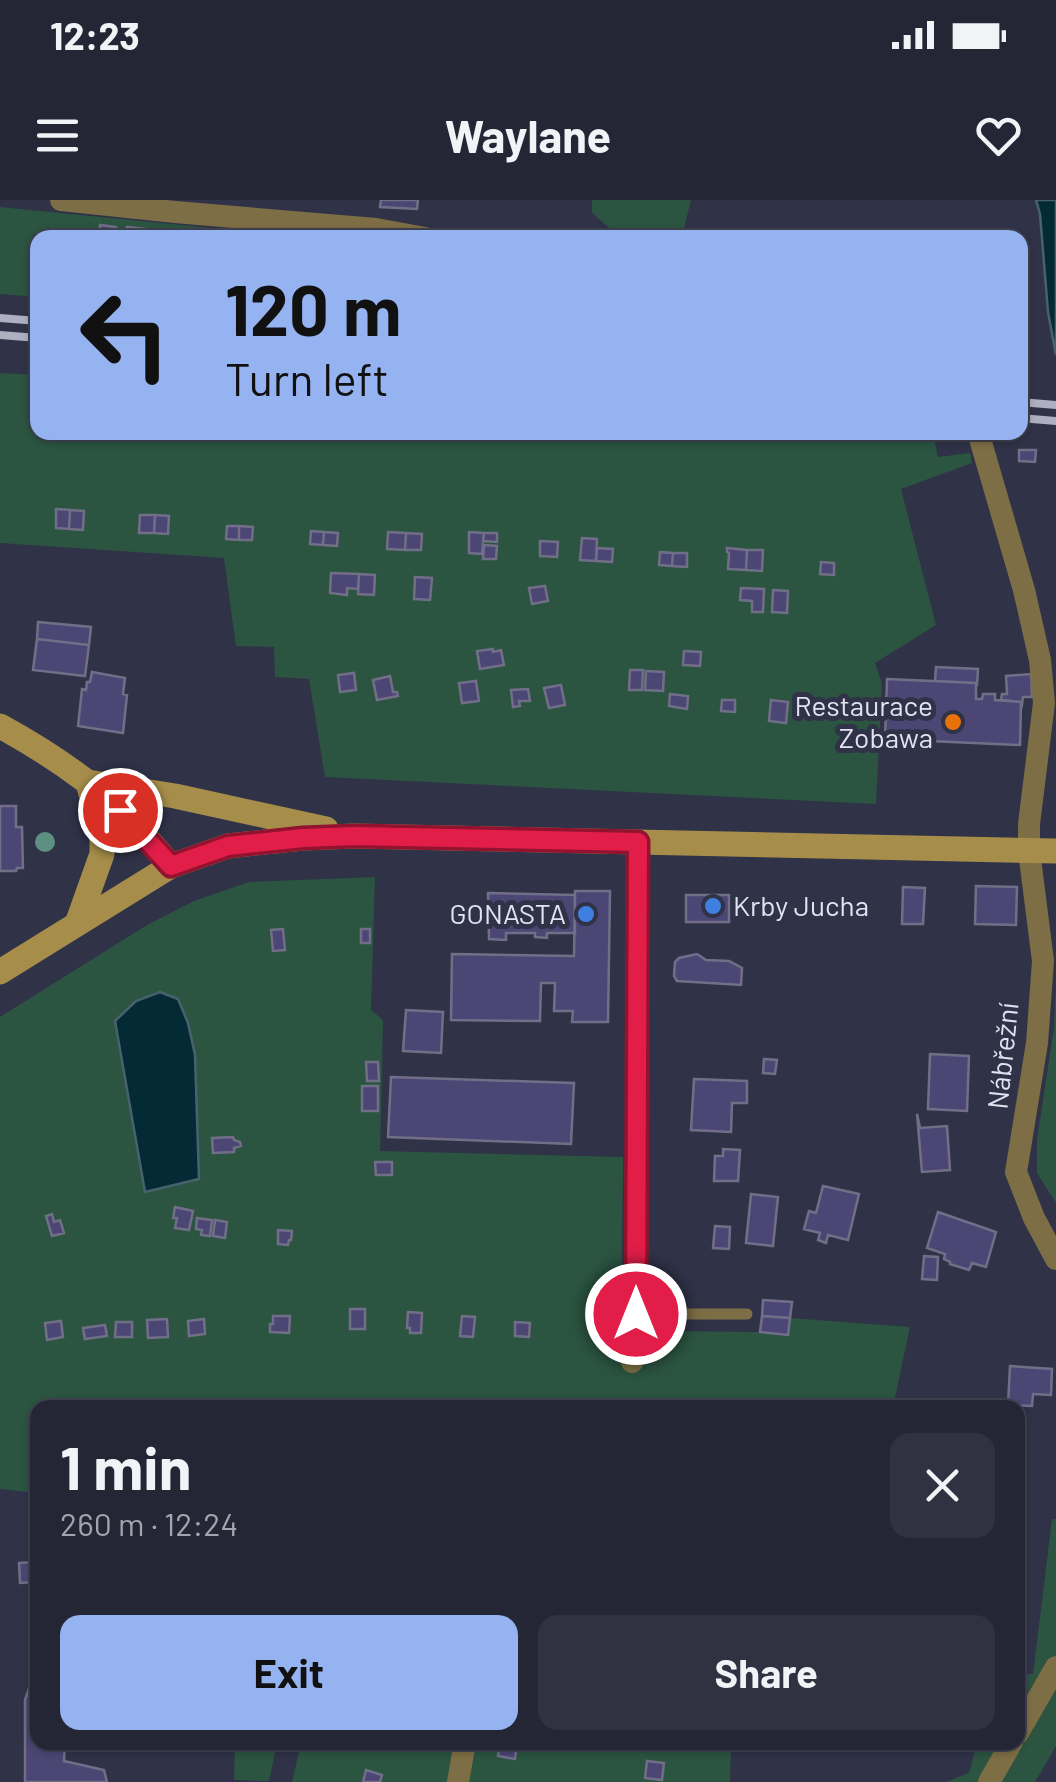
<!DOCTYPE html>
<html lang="en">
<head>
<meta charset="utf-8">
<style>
  body { margin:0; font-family:Barlow,sans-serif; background:#303242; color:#f1f3f6; height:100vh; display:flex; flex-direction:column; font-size:38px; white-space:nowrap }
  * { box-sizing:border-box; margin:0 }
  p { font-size:32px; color:#a3a5ad }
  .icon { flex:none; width:55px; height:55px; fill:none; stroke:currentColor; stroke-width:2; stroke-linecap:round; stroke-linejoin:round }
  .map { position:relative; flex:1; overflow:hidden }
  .details { position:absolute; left:30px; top:1200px; width:995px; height:350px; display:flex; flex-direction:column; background:#242636; border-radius:20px; box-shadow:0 2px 8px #0004,0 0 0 2px #414351 }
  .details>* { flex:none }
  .hud { position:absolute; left:30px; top:30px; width:998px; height:210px; border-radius:20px; box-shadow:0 2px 8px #0004,0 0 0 2px #414351; background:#95b2f1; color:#111; overflow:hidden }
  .pin { position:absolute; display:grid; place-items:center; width:85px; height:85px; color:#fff; margin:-42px; border:5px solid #fff; border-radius:50%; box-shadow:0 2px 10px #0007 }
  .me { position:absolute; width:110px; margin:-55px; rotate:0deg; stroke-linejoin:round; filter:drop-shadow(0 0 8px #0008) }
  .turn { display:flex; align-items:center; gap:35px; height:210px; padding:0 30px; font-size:45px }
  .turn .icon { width:130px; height:130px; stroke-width:2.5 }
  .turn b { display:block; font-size:70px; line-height:85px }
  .round { display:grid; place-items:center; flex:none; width:105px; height:105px; border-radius:20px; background:#303242 }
  .summary { display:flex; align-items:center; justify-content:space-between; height:170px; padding:0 30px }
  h1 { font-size:60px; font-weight:700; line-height:75px }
  .button { display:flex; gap:20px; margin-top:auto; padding:20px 30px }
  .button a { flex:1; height:115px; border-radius:20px; background:#95b2f1; color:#111; font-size:40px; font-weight:700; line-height:115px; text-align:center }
  .button a+a { background:#303242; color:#f1f3f6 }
  .status { display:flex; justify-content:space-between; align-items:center; height:70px; padding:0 50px; background:#242636; direction:ltr }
  .status svg { height:28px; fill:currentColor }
  header { display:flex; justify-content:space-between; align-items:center; height:130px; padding:0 30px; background:#242636; font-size:45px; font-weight:700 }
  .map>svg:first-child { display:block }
</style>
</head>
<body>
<div class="status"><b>12:23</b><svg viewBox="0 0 49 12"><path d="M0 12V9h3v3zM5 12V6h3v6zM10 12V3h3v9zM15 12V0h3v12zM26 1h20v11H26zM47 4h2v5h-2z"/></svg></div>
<header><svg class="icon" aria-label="menu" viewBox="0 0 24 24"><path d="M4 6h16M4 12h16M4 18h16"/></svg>Waylane<svg class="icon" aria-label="heart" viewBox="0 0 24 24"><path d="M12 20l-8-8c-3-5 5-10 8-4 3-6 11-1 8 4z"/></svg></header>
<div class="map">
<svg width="1056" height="1582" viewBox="0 0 1056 1582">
  <rect width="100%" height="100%" fill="#303248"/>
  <path fill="#2b5441" d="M592,0H691L683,33H615L592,13Z
    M0,7L242,31L286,37L38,38L37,97L0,94Z
    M0,173L37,175L38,232H851L934,238L938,257L970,253L972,263L901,289L936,425L875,463L882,483L876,604L325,577L309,479L275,477L274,447L236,446L224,358L0,343Z
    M375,677L371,810L383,820L380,951L623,957L621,1163L640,1167L647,1142L658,1131L760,1132L787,1135L790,1118L910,1127L893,1207L38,1208L37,1293L0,1289V817L147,725L194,701L249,682Z
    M1056,783V1003L1037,973V939L1054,828Z
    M1052,1319H1056V1546L1035,1582H946L969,1573L977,1543L1018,1542V1474H1033Z
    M235,1543H277L269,1581L234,1580Z
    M301,1543H457L451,1582H292Z
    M472,1543H731L730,1582H467Z"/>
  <path fill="#042a35" stroke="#47626e" stroke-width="2.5" d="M1036,0H1056V155L1048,112L1040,14Z
    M160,792L178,799L188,823L195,855L199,979L145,992L115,821L136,801Z"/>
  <path fill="#4c4675" stroke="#716f88" stroke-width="2.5" d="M381,0H418L417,9L380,7Z
    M100,25L116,27L115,38H99Z
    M127,27L157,30L156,38H126Z
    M1019,250H1036L1035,262L1019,261Z
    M56,309L70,310L69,329L56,328Z
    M70,310L84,311L83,330L69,329Z
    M140,315H155L154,333H139Z
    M155,315L169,316L168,334L154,333Z
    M227,326H239V340L226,339Z
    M239,326L253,327L252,340H239Z
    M311,331L324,332L323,345L310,344Z
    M324,332L338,333L337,346L323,345Z
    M388,332L406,333L405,350L387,349Z
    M469,332L484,333L482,354L469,353Z
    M406,333L422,334L421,350H405Z
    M484,333H497V342L483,341Z
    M582,338L597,339L596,361L580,360Z
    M540,341L558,342L557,357L540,356Z
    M484,345L497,346L496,359H483Z
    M597,348L613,349L612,362L596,361Z
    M727,348L747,350L746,370L728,369L729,353L727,352Z
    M747,350H763L762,371L746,370Z
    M660,352L673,353L672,366L659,365Z
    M673,353H687V367L672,366Z
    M821,362L834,363V375L820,374Z
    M331,373L359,374L358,389L347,388V395L330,393Z
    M359,374L375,375L374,395L358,394Z
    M415,377L432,378L430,400L414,399Z
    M545,386L548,401L532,404L529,388Z
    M741,388L764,389L763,412H752V401L740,400Z
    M773,390L788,391L787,413L772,412Z
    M38,422L91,427L89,445L37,439Z
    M37,439L89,445L85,476L33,470Z
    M493,449V452L501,450L504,465L480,469L477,451Z
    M684,451L701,452L700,466L683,465Z
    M936,467L978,469L977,486L976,483L935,481Z
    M630,470H643L642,490H629Z
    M646,471L664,472L663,491L645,490Z
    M92,472L125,478L123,494L127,495L123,533L78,526L82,489L86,490L87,482H90Z
    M354,473L356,490L340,492L338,475Z
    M1031,474L1032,497H1023L1022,504L1021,502L1001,500L1002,494H1007L1006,476Z
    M390,476L393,492H397L398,496L377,500L373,480Z
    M887,479L976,483V499H982L983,494H995V500L1021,502L1020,545L885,539Z
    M476,481L479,501L462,503L459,483Z
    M561,485L565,505L549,508L544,488Z
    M528,489L530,501H519L520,506L513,507L511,490Z
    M670,494L688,496L687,509L669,506Z
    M722,500H735V512L721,511Z
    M771,500L788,502L786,523L769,521Z
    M0,606H16V627H22L23,668H17L16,671H0Z
    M976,686L1017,687L1016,725L975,724Z
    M903,687L925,688L923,724H902Z
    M575,691H610L608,822H572L573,811H554L555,783H541L540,821L451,820L452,754L574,756Z
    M488,693L575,695V733H547V738L535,737V733H506V740L489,739Z
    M686,695H729V722H686Z
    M283,729L285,750L273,751L271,730Z
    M361,729H370V743H361Z
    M697,754L706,760L729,761L742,768L741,785L677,781L674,776L675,762L679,758Z
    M406,810L443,812L441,853L403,851Z
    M930,854L969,856L967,911L928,909Z
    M764,859L777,860L775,874L763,873Z
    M366,862H378L379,881H367Z
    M391,877L574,883L571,944L388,937Z
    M694,879L747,881V903H732L731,932L691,930Z
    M362,886H378V911H362Z
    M917,914L920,928L947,926L950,970L922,972Z
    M233,937L234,940L240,942L241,946L234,948V952L213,953L212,938Z
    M723,949L740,950L738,981H714L715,956H723Z
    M375,962H392V975H376Z
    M823,986L859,994L848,1040L828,1035L826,1043L818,1040L820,1033L804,1029L809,1011L816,1013Z
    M751,994L778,997L773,1046L746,1043Z
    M175,1007L193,1011L189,1030L175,1028L177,1018H173Z
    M938,1012L996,1032L986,1067L972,1063L969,1070L950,1064V1062L944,1059L945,1054L927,1048Z
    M52,1014L54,1022L60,1020L64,1033L52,1036L46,1016Z
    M197,1018L212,1020L210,1036L201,1035L202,1030L196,1029Z
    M215,1020L227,1022L225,1038L213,1036Z
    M715,1026L730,1027L729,1049L713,1048Z
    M278,1030L292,1031L291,1040H289L288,1045L278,1044Z
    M924,1056L938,1057L937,1080L922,1079Z
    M763,1100L792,1102L790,1118L762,1116Z
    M350,1109H365V1129H350Z
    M408,1112L422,1113L421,1133H410V1128H407Z
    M273,1116H290L289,1133L270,1132V1124H273Z
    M462,1116L475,1117L473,1137L460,1136Z
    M762,1116L790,1118L788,1135L760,1132Z
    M167,1119L168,1137L148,1138L147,1120Z
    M204,1119L205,1134L189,1136L188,1121Z
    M61,1121L63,1137L47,1140L45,1123Z
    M116,1122H132V1137H115Z
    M515,1122L530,1123L529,1137L515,1136Z
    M596,1123H619V1137H596Z
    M105,1125L107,1136L85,1139L83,1128Z
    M1010,1166L1052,1169L1051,1195L1033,1194L1032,1206L1008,1205Z
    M34,1362L35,1382L20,1383L19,1363Z
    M38,1482V1542H65L64,1561L104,1570L107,1582H25V1500L29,1488Z
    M500,1542L517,1543L515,1559L498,1556Z
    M647,1561L664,1563L662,1580L645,1578Z
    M366,1570L382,1575L380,1582H363Z"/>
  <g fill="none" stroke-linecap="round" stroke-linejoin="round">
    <path stroke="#7d6e45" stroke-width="11" d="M636,1114H747"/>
    <path stroke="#7d6e45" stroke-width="22" d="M61,0L175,12L376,29L425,38
      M978,232L1024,390L1040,460L1044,503L1029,624V651L1043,761L1037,843L1016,972L1034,1018L1056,1059
      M632,1162L636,1114L637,641
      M1018,1533L1056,1467
      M458,1582L465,1542
      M989,1582L1012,1542"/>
    <path stroke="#a68e4a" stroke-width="25" d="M0,526C42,549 82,575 117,607C136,625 153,646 171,666
      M88,582L175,596L326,629
      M77,724L102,654V639L88,582
      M0,772L171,666L228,646L303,638L355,636L1056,651"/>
    <path stroke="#aeafc0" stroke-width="8" d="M0,118L38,121
      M0,135L38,138
      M1020,202L1056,205
      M1020,218L1056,221"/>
  </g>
  <circle fill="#5d9082" cx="45" cy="642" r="10"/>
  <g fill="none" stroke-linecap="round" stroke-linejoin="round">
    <g stroke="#92132f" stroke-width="25">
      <path id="route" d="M120,610L171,666L228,646L303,638L355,636L638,642L636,1114"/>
    </g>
    <use href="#route" stroke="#e11d48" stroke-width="18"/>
  </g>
  <circle fill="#e8710a" stroke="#303248" stroke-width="4" cx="953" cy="522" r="10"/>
  <g fill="#3f7fe0" stroke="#303248" stroke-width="4">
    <circle cx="713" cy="706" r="10"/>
    <circle cx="586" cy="714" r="10"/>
  </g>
  <g text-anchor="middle" stroke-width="10" stroke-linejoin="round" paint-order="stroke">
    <g font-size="28" fill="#e2e3f2" stroke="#303248" text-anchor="end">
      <text x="933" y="516">Restaurace<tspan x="933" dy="32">Zobawa</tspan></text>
      <text x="733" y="716" text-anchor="start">Krby Jucha</text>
      <text x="566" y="724">GONASTA</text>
    </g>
    <g font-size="28" fill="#e2e3f2" stroke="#303248">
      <text transform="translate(1003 856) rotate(-84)" y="10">Nábřežní</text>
    </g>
  </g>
</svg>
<div class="pin" style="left:120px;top:610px;background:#d93025"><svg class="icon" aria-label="arrive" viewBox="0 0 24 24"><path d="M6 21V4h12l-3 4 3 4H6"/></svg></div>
<svg class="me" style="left:636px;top:1114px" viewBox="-20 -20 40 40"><circle r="17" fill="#e11d48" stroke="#fff" stroke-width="3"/><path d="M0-11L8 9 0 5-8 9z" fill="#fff"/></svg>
<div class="hud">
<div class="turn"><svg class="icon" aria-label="left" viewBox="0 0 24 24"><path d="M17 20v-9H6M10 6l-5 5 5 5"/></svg><div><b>120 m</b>Turn left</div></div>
</div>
<section class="details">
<div class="summary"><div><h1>1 min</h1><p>260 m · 12:24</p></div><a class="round"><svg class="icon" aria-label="close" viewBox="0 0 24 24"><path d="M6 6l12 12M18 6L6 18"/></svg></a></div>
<div class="button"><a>Exit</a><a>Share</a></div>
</section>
</div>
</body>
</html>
